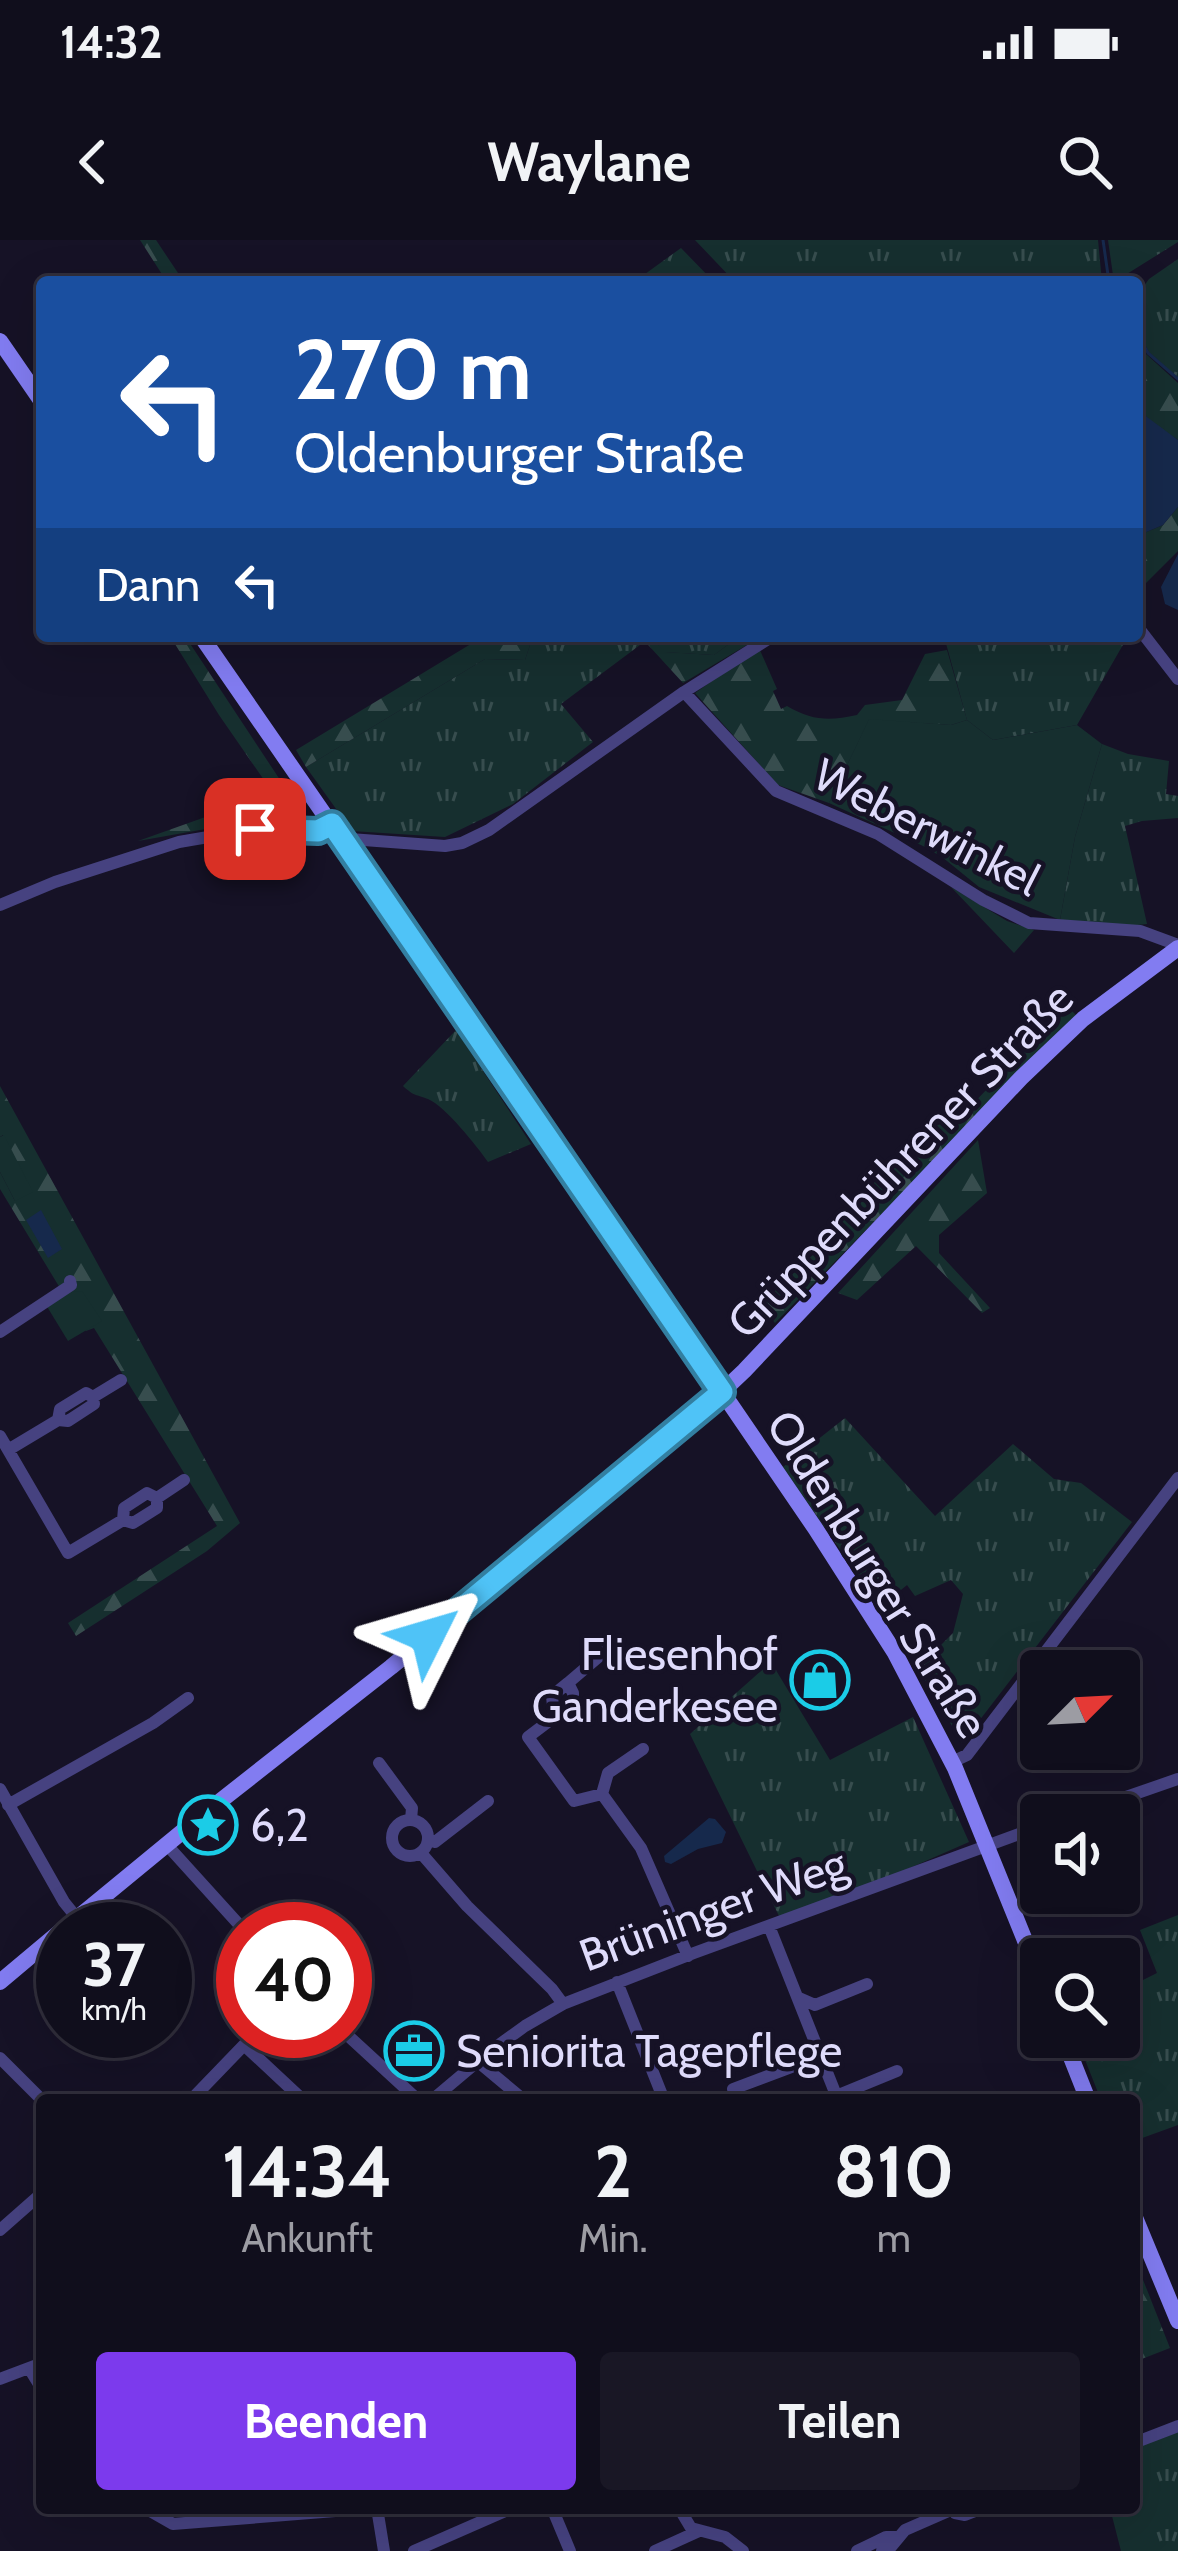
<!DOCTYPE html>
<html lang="de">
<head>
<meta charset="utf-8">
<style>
  body { margin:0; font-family:Cabin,sans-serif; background:#191725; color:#f1f3f6; height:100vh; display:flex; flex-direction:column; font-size:45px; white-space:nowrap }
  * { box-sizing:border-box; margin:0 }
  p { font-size:39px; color:#9c9ca3 }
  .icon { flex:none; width:66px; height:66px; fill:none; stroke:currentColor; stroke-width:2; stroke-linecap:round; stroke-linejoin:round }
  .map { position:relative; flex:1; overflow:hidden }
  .panel { position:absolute; left:36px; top:1854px; width:1104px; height:420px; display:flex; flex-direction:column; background:#100e1c; border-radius:12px; box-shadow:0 12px 48px #0002,0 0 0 3px #302e3b }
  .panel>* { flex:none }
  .top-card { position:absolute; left:36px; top:36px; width:1107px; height:366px; border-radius:12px; box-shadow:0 12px 48px #0002,0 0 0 3px #302e3b; background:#1a4fa0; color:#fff; overflow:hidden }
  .needle { width:78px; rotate:66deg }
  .fabs { position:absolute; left:1020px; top:1410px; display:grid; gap:24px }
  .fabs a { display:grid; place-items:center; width:120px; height:120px; border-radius:12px; background:#100e1c; box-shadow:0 12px 48px #0002,0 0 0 3px #302e3b; font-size:60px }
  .speed { position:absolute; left:36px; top:1662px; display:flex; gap:24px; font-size:60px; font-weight:700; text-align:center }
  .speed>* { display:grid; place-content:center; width:156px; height:156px; border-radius:50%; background:#100e1c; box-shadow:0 12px 48px #0002,0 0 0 3px #302e3b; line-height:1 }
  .speed small { font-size:30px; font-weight:400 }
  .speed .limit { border:18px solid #d22; background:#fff; color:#111 }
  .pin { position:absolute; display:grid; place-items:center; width:102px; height:102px; color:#fff; margin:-51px; border-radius:24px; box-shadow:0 6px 18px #0006 }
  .me { position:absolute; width:132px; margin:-66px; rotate:50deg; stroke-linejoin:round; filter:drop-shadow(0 0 9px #0008) }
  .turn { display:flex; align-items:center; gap:42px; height:252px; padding:0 60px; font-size:54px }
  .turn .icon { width:156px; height:156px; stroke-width:2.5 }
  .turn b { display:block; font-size:84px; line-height:102px }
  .then { display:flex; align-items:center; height:114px; padding:0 60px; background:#0003; gap:24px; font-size:45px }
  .eta { display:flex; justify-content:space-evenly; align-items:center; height:204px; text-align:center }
  .eta b { font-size:72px; font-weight:800; line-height:84px }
  .cta { display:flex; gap:24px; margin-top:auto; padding:24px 60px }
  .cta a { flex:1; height:138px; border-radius:12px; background:#7c3aed; color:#fff; font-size:48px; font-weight:800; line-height:138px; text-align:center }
  .cta a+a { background:#191725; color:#f1f3f6 }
  .status { display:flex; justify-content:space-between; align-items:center; height:84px; padding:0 60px; background:#100e1c; direction:ltr }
  .status svg { height:33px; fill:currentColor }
  header { display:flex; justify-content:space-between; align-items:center; height:156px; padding:0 60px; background:#100e1c; font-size:54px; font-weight:800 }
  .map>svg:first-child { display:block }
</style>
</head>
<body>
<div class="status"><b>14:32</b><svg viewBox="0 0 49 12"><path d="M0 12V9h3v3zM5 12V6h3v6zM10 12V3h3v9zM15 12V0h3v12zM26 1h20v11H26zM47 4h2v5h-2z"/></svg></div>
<header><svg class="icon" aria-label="back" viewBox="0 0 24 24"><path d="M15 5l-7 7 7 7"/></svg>Waylane<svg class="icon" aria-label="search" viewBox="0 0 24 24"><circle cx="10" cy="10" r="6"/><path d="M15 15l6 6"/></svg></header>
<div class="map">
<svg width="1178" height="2311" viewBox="0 0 1178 2311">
  <defs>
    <pattern id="grass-tufts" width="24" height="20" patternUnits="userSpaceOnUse" patternTransform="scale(3)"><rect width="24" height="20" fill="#162f2f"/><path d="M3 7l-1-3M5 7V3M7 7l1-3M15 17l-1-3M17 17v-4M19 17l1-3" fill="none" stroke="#374d4e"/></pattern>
    <pattern id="forest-firs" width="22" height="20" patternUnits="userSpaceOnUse" patternTransform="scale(3)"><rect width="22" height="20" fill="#162f2f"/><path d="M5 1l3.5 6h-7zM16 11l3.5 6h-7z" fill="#374d4e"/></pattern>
  </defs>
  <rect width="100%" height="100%" fill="#161226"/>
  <path fill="url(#grass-tufts)" d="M695,0H1098L1102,42H735Z
    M1108,0H1178V2L1114,42Z
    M681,8L714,42H634Z
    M1178,19V138L1149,112L1137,90V56L1149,39Z
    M533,396H631L640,405L561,464L593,502L513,564L445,597L352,591L306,527L485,419L525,420Z
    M650,396H740L714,415L664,412Z
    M944,396H1128L1077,485L993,500L967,480Z
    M1102,504L1128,514L1169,521L1166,554L1178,556V578L1142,581L1125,586L1147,684L1119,687L1060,680L1075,597Z
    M951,647L1007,681L1034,690L1014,713Z
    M456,790L531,904L488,922C477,906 445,866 428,859C416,854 415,857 403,846Z
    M845,1178L935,1276L1013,1204L1054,1239L1081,1243L1132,1282L962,1503L918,1428L953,1393L963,1354L951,1340L915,1356L907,1345L880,1367L783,1227Z
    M771,1422L830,1520L913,1477L969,1602L873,1644L779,1676L690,1494Z
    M1178,1675V1885L1134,1901V1860H1101L1076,1797H1119V1752L1157,1733L1140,1690Z
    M1178,2191V2311H1121L1110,2268H1134V2209Z"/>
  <path fill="url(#forest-firs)" d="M140,0H156L184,42H167Z
    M1137,99L1146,114L1178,143V200C1160,187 1126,171 1144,147L1137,132Z
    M1178,267V311L1137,352V296L1163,285Z
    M170,396H185L292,558L245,582L138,601L273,553L219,475Z
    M484,396H533L525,420L485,419L306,527L296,510Z
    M640,396H650L665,412L714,415L740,396H762L683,443Z
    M759,408L777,449L773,451L781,469L787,466C812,481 830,481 857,475L865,465L902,460L925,414L947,410L967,480L951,485L869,480L829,563L778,545L695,453Z
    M1067,766L1076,775L775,1083L760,1065L817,1011L819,1000L922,893L965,872Z
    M0,846L240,1283L207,1311L76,1396L68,1383L217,1286L94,1088L86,1091L0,949V932L15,961L3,895L0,897Z
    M978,900L987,953L939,995V1013L990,1068L982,1073L916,1006L857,1060L838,1053Z
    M1134,2017L1170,2108L1134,2122Z"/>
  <path fill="#162f2f" d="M869,479L951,485L967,480L993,500L1077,485L1102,504L1075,597L1060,680L979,647L942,617L923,606L829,563Z
    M4,895L33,952L15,961L0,932V897Z
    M82,1051L102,1081L68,1101L46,1065L61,1053Z"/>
  <path fill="#16294c" d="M1137,163L1147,177L1178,200V267L1163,285L1137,296Z
    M1178,314V370L1165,364L1161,347Z
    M41,970L62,1009L48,1018L26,980Z
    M709,1578L715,1579L726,1592L722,1603L698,1609L671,1624L665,1622L664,1616Z"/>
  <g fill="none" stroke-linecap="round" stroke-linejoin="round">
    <path stroke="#16294c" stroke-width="3" d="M1103,0L1109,42
      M1137,93L1148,113L1178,139"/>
    <path stroke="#464280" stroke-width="12" d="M1137,386L1178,439
      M684,452L776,551L878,594L983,660L1029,683L1140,691L1178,705
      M344,602L350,599L445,606L462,603L489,590L684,452L773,396
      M0,665L55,642L179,602L255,589L318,591L332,584
      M0,1092L71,1045L70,1041
      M58,1180L60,1169L86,1153L93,1157
      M0,1196L68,1313L123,1280L133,1283L157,1268V1258L184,1240
      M8,1210L58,1180L68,1181L94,1164L93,1157L121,1140
      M123,1280L124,1268L147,1253L157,1258
      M616,1402L568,1443L573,1453V1463L528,1497L574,1561L602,1554L641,1608L688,1716
      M554,1476L552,1456L568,1443
      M952,1522L967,1515L1178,1238
      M379,1523L412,1568L411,1580
      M0,1549L64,1662L77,1678
      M602,1554L608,1533L643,1509
      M8,1565L153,1483L188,1458
      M1074,1575L1178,1539
      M392 1598a18 18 0 1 1 36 0a18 18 0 1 1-36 0Z
      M428,1600L435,1602L488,1561
      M166,1604L243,1689
      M421,1613L467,1666L552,1749L563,1764
      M769,1686L838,1860
      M617,1742L664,1860
      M799,1758L815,1765L867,1744
      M343,1791L418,1860
      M0,1818L42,1860
      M477,1821L524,1860
      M733,1849L821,1816
      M836,1856L897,1831
      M191,1860L244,1805L303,1860
      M432,1860L489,1812L525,1786L563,1764L694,1713L1041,1586
      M0,1990L42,1953
      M29,2128L42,2149
      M0,2139L42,2123
      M1134,2203L1178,2186
      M145,2268L173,2284L373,2268
      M377,2268L384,2311
      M552,2268L570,2311
      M679,2268L691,2288L725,2297L743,2311
      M414,2311L510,2269
      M655,2311L699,2291
      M857,2311L886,2297H897
      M882,2311L890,2308L905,2290L953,2269L955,2273L965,2275L983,2268"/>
    <path stroke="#827cf1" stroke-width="16" d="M0,101L42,162
      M201,396L643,1036L815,1288L895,1413L955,1528L1041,1740
      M64,1689L205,1573L391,1427L707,1166L744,1131L1021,838L1083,779L1178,708
      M0,1742L63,1689
      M1063,1797L1088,1860
      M1134,1975L1178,2081"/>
  </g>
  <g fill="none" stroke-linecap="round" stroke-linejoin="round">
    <g stroke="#337fa1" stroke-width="30">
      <path id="route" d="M255,589L318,591L332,584L722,1152L428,1396"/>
    </g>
    <use href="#route" stroke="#4fc3f7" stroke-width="21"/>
  </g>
  <defs>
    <g id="shop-ring" transform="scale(3)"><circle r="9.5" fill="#161226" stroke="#1bcce7" stroke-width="1.5"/><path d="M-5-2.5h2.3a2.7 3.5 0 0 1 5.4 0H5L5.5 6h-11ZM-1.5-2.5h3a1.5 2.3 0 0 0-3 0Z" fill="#1bcce7"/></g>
    <g id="sight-ring" transform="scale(3)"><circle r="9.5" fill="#161226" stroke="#1bcce7" stroke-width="1.5"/><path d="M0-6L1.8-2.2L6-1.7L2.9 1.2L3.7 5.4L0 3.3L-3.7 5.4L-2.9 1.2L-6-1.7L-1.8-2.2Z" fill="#1bcce7"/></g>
    <g id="office-ring" transform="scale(3)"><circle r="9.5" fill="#161226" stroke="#1bcce7" stroke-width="1.5"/><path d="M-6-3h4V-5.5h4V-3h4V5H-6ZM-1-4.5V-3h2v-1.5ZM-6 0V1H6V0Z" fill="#1bcce7"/></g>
  </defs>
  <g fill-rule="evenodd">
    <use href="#shop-ring" x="820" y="1440"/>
    <use href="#sight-ring" x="208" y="1585"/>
    <use href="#office-ring" x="414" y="1811"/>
  </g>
  <g text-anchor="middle" stroke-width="9" stroke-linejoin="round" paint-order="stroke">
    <g font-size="45" fill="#dfdbfb" stroke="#161226">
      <text transform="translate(927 587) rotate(27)" y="16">Weberwinkel</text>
      <text transform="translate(900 920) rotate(-46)" y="16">Grüppenbührener Straße</text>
      <text transform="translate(878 1334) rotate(58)" y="16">Oldenburger Straße</text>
      <text transform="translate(713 1669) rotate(-20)" y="16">Brüninger Weg</text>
    </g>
    <g font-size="45" fill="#dfdbfb" stroke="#161226" text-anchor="start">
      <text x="778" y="1430" text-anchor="end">Fliesenhof<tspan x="778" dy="52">Ganderkesee</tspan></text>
      <text x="250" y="1601">6,2</text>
      <text x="456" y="1827">Seniorita Tagepflege</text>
    </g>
  </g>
</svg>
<div class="fabs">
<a><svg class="needle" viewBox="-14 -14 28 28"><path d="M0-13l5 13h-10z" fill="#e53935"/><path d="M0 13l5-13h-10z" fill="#9c9ca3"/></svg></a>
<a><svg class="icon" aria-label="sound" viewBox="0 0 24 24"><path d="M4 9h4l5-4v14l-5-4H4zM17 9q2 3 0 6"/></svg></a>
<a><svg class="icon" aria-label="search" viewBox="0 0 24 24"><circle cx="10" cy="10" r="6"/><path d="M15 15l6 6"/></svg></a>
</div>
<div class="speed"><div>37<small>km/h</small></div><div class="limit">40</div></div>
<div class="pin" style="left:255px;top:589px;background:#d93025"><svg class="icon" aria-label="arrive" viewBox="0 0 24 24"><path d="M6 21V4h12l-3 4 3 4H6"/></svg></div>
<svg class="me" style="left:428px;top:1396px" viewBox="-20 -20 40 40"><path d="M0-17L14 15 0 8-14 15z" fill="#4fc3f7" stroke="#fff" stroke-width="4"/></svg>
<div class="top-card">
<div class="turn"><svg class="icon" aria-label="left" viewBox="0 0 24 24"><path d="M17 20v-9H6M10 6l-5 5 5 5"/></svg><div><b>270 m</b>Oldenburger Straße</div></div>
<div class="then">Dann<svg class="icon" aria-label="left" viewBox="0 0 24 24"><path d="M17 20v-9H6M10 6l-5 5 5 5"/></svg></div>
</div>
<section class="panel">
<div class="eta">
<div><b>14:34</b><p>Ankunft</p></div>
<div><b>2</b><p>Min.</p></div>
<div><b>810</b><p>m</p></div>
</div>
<div class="cta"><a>Beenden</a><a>Teilen</a></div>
</section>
</div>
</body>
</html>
